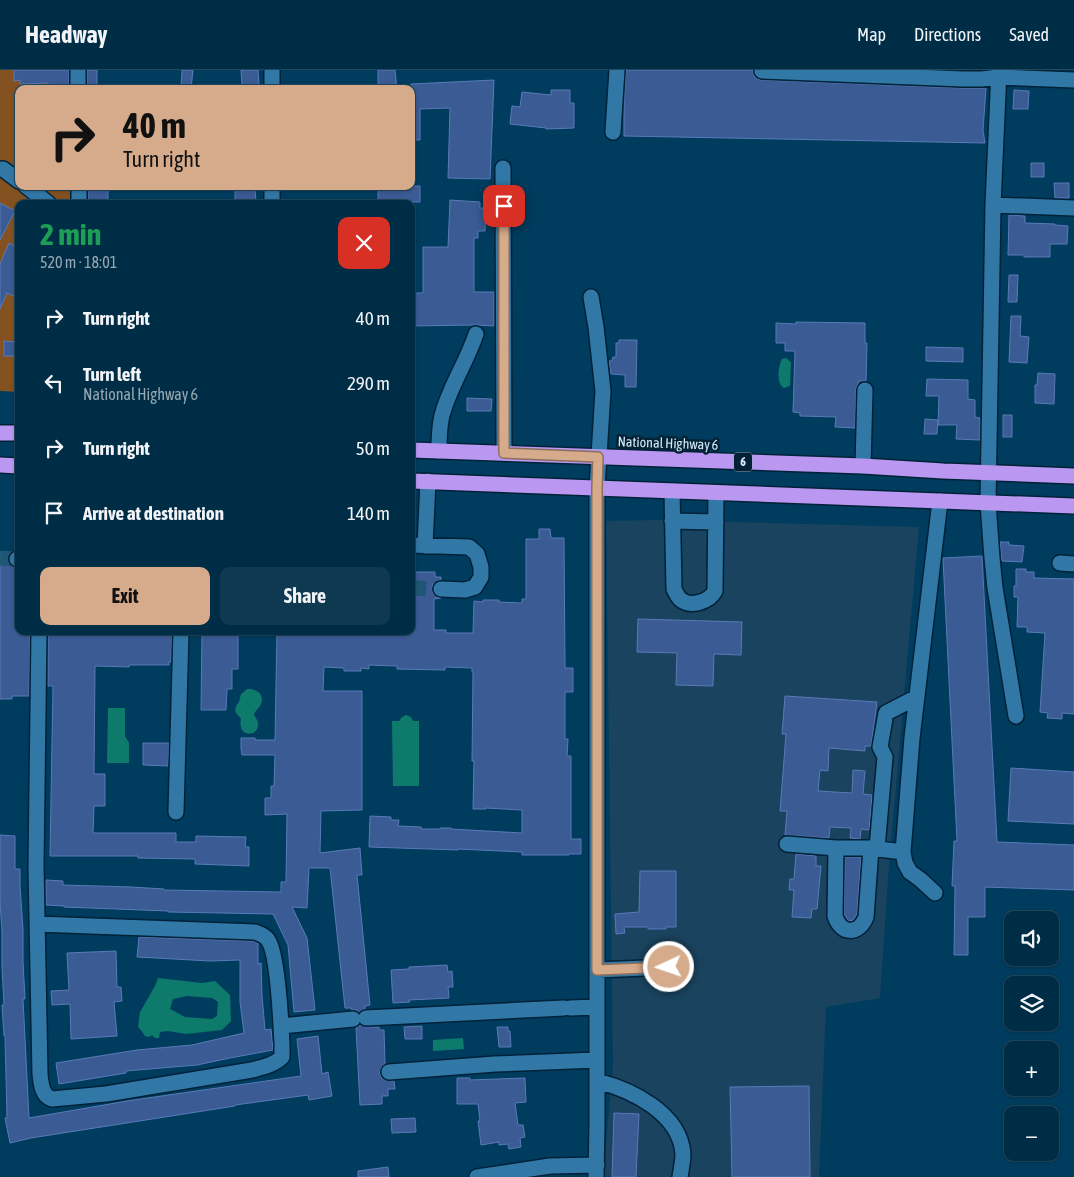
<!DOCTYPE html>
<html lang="en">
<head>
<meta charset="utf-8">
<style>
  body { margin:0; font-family:"Asap Condensed",sans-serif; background:#0e3951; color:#f1f3f6; height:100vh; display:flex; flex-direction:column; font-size:19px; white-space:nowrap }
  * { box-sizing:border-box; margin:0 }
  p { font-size:16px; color:#95a8b3 }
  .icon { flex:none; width:28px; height:28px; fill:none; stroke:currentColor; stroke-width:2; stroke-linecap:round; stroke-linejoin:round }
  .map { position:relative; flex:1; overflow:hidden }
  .sheet { position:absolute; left:15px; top:130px; width:400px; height:435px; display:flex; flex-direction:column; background:#002d46; border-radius:10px; box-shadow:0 1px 4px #0004,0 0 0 1px #22495f }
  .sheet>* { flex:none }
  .top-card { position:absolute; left:15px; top:15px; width:400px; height:105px; border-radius:10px; box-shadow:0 1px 4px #0004,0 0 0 1px #22495f; background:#d6ab8b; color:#111; overflow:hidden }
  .fabs { position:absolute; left:1004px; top:841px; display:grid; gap:10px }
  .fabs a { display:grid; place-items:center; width:55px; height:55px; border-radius:10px; background:#002d46; box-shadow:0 1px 4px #0004,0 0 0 1px #22495f; font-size:25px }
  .pin { position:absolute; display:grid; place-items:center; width:42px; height:42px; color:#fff; margin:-21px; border-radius:10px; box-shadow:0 2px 8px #0006 }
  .me { position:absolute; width:55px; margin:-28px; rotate:267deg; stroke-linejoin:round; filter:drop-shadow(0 0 4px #0008) }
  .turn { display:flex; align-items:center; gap:18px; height:105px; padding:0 25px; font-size:22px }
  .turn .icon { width:65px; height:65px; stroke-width:2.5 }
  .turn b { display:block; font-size:35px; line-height:42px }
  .round { display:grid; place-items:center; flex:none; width:52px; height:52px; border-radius:10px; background:#0e3951 }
  .headline { display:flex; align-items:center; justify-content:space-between; height:85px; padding:0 25px }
  h1 { font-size:30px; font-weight:700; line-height:38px; color:#1e9e55 }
  .primary-button { display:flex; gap:10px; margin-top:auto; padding:10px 25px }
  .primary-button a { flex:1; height:58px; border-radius:10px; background:#d6ab8b; color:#111; font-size:20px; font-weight:700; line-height:58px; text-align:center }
  .primary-button a+a { background:#0e3951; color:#f1f3f6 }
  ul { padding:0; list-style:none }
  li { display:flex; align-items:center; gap:15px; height:65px; padding:0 25px }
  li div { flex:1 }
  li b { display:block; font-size:19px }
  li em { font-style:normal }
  header { display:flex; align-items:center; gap:30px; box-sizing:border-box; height:70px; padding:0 25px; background:#002d46; border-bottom:1px solid #22495f }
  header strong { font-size:24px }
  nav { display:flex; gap:28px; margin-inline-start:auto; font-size:18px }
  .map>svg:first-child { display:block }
</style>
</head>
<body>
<header>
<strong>Headway</strong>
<nav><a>Map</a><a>Directions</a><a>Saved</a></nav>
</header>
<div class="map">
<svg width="1074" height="1107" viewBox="0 0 1074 1107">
  <rect width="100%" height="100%" fill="#003c5e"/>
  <path fill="#19435e" d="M658,450L919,457L889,795L880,928L826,937L819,1107H603L613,995L606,451Z"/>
  <path fill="#845120" d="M0,0H73V19H19V116H74V134H19V322L0,321Z"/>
  <path fill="#0d7a6c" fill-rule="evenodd" d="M786,288L791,292L790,316L784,318C776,313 778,297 782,289Z
    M247,619C256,618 265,624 261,634C260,637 256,640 254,644C255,648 259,651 258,655C258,667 237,668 241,649L236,643L235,640L237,634L239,632L241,624Z
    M108,638H125V666L129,673V693H107Z
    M406,645L411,647L413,651H419V716H393L392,651H399L402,647Z
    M158,908L202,913L215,911L230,925L231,951L222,960L186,964L168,961L160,962L159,968H155L152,965L149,967L145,966L141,960L138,957L140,942L155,916ZM187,926L212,928L218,932L217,946L212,949L185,947L170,939L173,929Z
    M463,968L464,979L433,981V970Z"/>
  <path fill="#3b5b94" stroke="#597bb7" d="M14,0H69V19H48V13L20,14V10L14,11Z
    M87,0H97V19H87Z
    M182,0H193L191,19L181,18Z
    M241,0H258L259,15H242Z
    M378,0H395L397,19H378Z
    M626,0H753L754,6L757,9L762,10L963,18H986L983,60L985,73L624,66V32Z
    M494,10L490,109L448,108L450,38L420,39V70H411V14Z
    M551,20H570V33H574V58L546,59V58L510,54L512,36L520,37L522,22L551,25Z
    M1014,20L1029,21L1028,39H1013Z
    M1031,93H1044V107H1031Z
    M1054,113H1069V128H1055Z
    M235,116H255L256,134H235Z
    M378,116H420V132H411V134H378Z
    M88,119H108V134H88Z
    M450,130L480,132V138H486L485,161H478V168H474V222H494V256L475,255L411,256V223H423V177H448Z
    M0,133L15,141L0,170Z
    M1009,145L1025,146V153L1055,154V155L1068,156L1067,174H1050V187H1024V185H1008Z
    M9,173L19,178V214L13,226L7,223L0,239V194Z
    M1009,205H1018L1017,232H1008Z
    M1011,246H1021L1020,266L1029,267L1027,293L1009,292Z
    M796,252L865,253V273H867L866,311H859L856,319L855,358L835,357L836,347L800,346V343L793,342L795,281H785V273H776V253L796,254Z
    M619,270H637L636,317H625V305L611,304L609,291H612L613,287H616V273H619Z
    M4,271L16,272L15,286H4Z
    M926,277L963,278V292L926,291Z
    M1038,303L1055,304L1054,334L1035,333V315H1037Z
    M927,309L968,310V329L975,330V347L980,348V370L956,369L957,355H938L939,326H926Z
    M467,328L492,329L491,341H467Z
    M1003,345H1012V367H1003Z
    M925,349L938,350L937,364H924Z
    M539,459H550L551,468H564L565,598H573V622H565V669H568L567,686H571V769H581V784H569V785H522V782L458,779V780L369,777L370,746L391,747V750H399L398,756L421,757V759H440V758H451V759L522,763V740L486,738V739H473L474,691H472L473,602H472V598L445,597V600L397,599V596L369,595V599L361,598V601H344V598L324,597L323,621H362V740L321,741L320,783L360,778L362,805H357L370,935L365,936V939L359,942L356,940H352L351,938H345L330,798H309L307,838L292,837L307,868L315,940L294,942L288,875L273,844L168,842V841L64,837V836L46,835V810L63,811V815L131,817L164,819V820L281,822V812H286L287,744L265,745V728H271V716H274L275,685H242L241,679V668H255V670H275L277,561H411L412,534V530H411V506H413V502H435V507H441V510L437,511L433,514L432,518L433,524L436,527L441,528L434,529V560H446V563H473L474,531L483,532V530H499V532L522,533V529H526V469H539Z
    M1000,472H1009V475L1024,476L1022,492L1002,491Z
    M0,483H10L8,489L9,494L13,497L19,498V561H30L29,626H12V629H0Z
    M982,486L997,772L1074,775V820L985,817V847H968V885H954L955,816H952L954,771H957L943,489V488Z
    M1016,499H1026V502H1034V508L1074,509V644L1062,643V649L1047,648L1048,643L1040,642L1045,563L1027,562V557H1017L1018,527H1014V516H1016Z
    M638,549L742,552L741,585L714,584L713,616L676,615L677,583L637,582Z
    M48,561H172L171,592H169V595H129V597L95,596L94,704H105V736H94L93,763H176V772H196V766L246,767L245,777H249V796L195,794V789L138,788V786H50L53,616H48Z
    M202,561H238V599H232V619H227L226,640H201Z
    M785,626L877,632L871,676H865V681L829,678L828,701L820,700L818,721L852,723L853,700L865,701L863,724L872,725L869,760L861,759L860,769L850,768L851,758L830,757L829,768L785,765L787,741H780L786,664H782Z
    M143,673H169L168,696L143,695Z
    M1011,698L1074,702V754L1008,751Z
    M0,765L15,766V799H20V816L23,860V892L25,929H23L29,1048L127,1031L301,1006L297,969L318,966L322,1004L328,1002L332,1026L309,1030L308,1025L235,1035V1036L31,1068L10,1073L5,1048H7L5,966H4L2,935H4L2,896V862L0,832Z
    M796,784L816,786V796H821L817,839H812L811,848L792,847L794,820H789L790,809H794Z
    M845,787H861L857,844L853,850L850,851L848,850L844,844Z
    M640,801H676V857H666V859H648V857H624L625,863L616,864L615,844L639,842Z
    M139,867L253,871L258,873V894L261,893L262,925L265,960L271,959L273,980L230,988L197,995L126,1001V1003L59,1014L56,993L137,980L192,975L244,963L240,932V890L210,891L137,887Z
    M116,881L117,917H121L122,931L114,932L117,966L71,969L70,934L52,935L51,921L69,920L67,883Z
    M447,895L448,902L452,901L453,917H448L449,928L409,930L410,932L393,933L391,900L409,899V897Z
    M360,955L366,957H379V960H384L385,994L381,998L380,1003L381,1007L385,1010L394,1011L395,1019H388V1026H382V1034L360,1035L356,958Z
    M422,956V969H405L404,957Z
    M497,957H508V961H510L511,977H499Z
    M457,1008H470V1010L525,1008L526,1032L515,1033L518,1055H523L525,1067L520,1068L521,1077L509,1079L508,1074L499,1075V1072L481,1075L478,1051H480L478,1034H457Z
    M809,1016L810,1107H732L730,1017Z
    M614,1043L639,1044L636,1107H612Z
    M415,1048L416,1062L392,1063L391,1049Z
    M388,1097L389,1107H358V1101Z"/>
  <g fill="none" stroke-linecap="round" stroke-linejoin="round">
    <path stroke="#205675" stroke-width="15" stroke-dasharray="15 8" stroke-linecap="butt" d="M0,488L17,489
      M411,518L441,519"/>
    <g stroke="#002239" stroke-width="18">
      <path id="minor" d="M78,0V19
        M272,0V19
        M999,0L993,135L988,433L992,488L995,518L1016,646
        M762,1L963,9H982L999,7L1074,10
        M613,62L617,0
        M503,98L504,383
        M3,99L19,111
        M26,116L49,134
        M79,116V134
        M272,116V134
        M993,135L1074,138
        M591,227L596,257L603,321L597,418V1055L596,1107
        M439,381C439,368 439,354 443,342C451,315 467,291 476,264
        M863,396L865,320
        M672,421L674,519C676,523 677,526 680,529C690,538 709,532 715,521L716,423
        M672,451L716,452
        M411,475L469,477L477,484L481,497V507L475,517L465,520L441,519
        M425,476L428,411
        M17,489H19
        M1060,493L1074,494
        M176,742L181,561
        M787,774L836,778H871L903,782L912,668L940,431
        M836,778L835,846C841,865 859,865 866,847L871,778
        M877,778L885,687L880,677L886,643L917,627
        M903,782L905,793L910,802L921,810L935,823
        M37,854L255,862C260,864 265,865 268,870C278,883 281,954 282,974V987C274,995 263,997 252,1000L106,1024L52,1029C42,1026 41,1014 40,1004L36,796L39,561
        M597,900L669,897
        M570,938L597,937
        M366,948L564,938
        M281,956L353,949
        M389,1002L495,994L597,990
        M597,1011C632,1020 680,1043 683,1084C683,1091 681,1100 680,1107
        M477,1107L550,1096L597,1095"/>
    </g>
    <g stroke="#002239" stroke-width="18">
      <path id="highway" d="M0,363H19
        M411,380L863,396L943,401L1074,406
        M0,395L19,396
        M411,411L1074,436"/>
    </g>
    <use href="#minor" stroke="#3278a7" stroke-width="15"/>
    <use href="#highway" stroke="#ba98f1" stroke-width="15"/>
  </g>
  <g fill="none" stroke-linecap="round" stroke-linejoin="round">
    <g stroke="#8b6f5a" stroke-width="12">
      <path id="route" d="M504,136V383L598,387L597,418V900L669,897"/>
    </g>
    <use href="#route" stroke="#d6ab8b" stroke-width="9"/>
  </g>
  <g text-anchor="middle" stroke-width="5" stroke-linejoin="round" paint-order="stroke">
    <rect fill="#042235" stroke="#97aebf" stroke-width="1" x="734" y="382.5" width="18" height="19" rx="4"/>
    <g font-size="12" font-weight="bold" fill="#d6eafa">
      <text x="743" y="396">6</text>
    </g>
    <g font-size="14" fill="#d6eafa" stroke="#042235">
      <text transform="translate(668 373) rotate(2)" y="5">National Highway 6</text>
    </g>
  </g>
</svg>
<div class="fabs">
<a><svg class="icon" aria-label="sound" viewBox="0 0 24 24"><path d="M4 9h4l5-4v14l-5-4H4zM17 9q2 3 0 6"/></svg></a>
<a><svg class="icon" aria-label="layers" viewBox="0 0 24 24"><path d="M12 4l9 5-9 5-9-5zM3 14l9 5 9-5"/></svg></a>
<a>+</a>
<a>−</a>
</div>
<div class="pin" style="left:504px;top:136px;background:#d93025"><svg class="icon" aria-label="arrive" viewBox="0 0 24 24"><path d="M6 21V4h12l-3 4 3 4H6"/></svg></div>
<svg class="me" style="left:669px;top:897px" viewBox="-20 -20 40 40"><circle r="17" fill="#d6ab8b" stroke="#fff" stroke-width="3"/><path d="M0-11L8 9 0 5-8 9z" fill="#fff"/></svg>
<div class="top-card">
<div class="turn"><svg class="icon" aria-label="right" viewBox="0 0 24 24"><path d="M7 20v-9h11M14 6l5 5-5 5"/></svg><div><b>40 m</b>Turn right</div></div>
</div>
<section class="sheet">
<div class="headline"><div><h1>2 min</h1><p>520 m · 18:01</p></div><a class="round" style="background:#d93025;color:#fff"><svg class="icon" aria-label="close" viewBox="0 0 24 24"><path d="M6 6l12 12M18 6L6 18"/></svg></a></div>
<ul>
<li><svg class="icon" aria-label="right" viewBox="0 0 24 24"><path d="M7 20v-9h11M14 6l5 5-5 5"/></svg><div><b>Turn right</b></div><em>40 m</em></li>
<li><svg class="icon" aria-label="left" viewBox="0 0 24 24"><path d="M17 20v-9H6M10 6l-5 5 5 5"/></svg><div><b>Turn left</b><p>National Highway 6</p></div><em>290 m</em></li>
<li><svg class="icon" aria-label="right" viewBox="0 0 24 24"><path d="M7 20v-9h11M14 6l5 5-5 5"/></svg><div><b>Turn right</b></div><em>50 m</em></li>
<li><svg class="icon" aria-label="arrive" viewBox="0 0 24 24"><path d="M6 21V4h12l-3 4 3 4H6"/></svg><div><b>Arrive at destination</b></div><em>140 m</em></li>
</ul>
<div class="primary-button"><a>Exit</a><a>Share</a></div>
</section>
</div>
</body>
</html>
